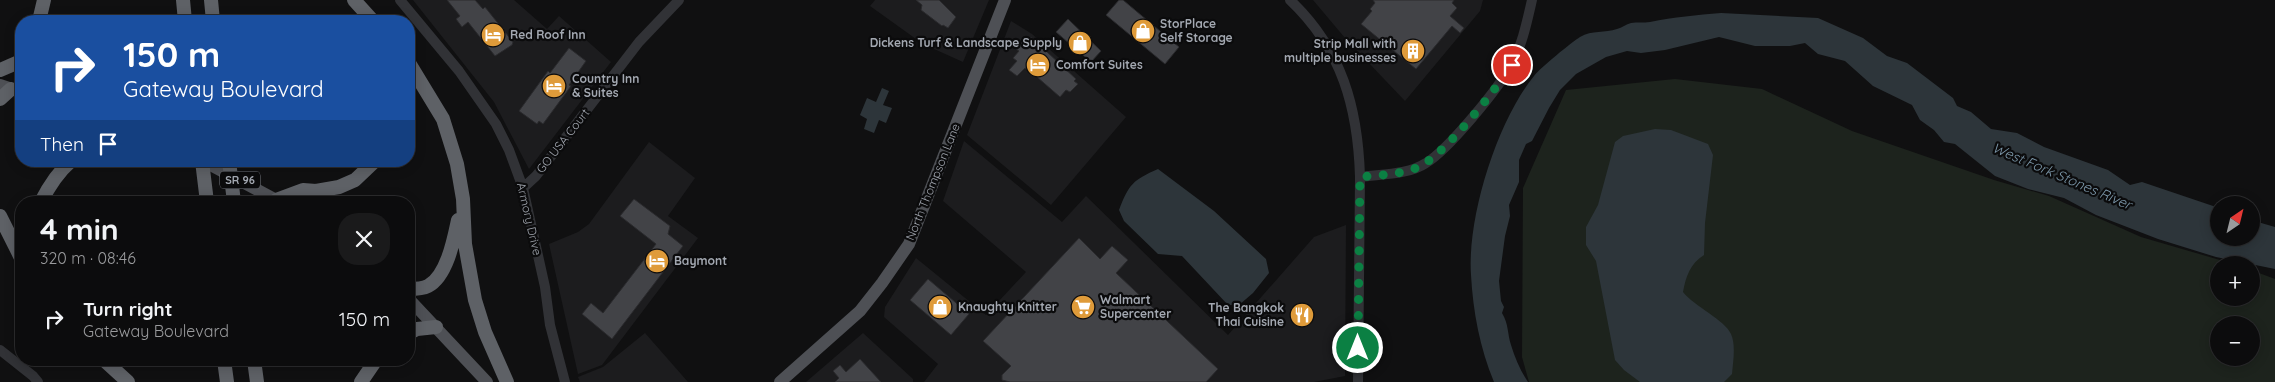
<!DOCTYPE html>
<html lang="en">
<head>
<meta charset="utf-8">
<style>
  body { margin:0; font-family:Quicksand,sans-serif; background:#1a1a1b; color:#f1f3f6; height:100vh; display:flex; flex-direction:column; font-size:19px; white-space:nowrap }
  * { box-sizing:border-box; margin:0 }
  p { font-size:16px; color:#9a9b9d }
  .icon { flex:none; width:28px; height:28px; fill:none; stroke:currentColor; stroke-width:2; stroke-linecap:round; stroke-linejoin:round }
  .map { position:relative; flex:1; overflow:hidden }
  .side { position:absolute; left:15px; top:196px; width:400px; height:170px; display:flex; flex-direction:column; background:#0c0c0d; border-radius:20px; box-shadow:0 2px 12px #0003,0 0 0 1px #2c2c2e }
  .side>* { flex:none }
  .banner { position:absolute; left:15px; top:15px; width:400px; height:152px; border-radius:20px; box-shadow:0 2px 12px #0003,0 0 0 1px #2c2c2e; background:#1a4fa0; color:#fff; overflow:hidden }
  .needle { width:32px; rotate:35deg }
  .controls { position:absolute; left:2210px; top:196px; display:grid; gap:10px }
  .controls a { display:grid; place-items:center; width:50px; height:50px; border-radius:50%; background:#0c0c0d; box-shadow:0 2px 12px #0003,0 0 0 1px #2c2c2e; font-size:25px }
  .pin { position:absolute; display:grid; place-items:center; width:42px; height:42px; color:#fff; margin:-21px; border:2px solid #fff; border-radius:50%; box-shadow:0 1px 5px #0007 }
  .me { position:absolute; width:55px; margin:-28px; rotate:0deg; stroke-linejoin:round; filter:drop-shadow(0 0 4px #0008) }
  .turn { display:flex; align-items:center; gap:18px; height:105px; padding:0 25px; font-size:22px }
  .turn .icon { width:65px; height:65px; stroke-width:2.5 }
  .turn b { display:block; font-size:35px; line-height:42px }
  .then { display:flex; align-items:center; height:48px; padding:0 25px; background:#0003; gap:10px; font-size:19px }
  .round { display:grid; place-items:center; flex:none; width:52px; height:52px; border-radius:20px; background:#1a1a1b }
  .head { display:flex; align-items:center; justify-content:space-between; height:85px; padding:0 25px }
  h1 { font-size:30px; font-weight:700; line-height:38px }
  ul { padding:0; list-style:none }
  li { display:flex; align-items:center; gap:15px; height:75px; padding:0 25px }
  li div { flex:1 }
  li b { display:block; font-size:19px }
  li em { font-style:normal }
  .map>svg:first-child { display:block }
</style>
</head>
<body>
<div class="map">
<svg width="2275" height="382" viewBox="0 0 2275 382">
  <rect width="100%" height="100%" fill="#101011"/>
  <path fill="#1c1c1e" d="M413,0H514L547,29L559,16L611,62L529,169L494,102Z
    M875,0H989L963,62L923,44L870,6Z
    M1313,0H1483L1480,11L1405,101L1345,38Z
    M1011,21L1032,34L1126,117L1051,205L967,135Z
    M964,141L1062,222L1086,196L1228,335L1314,237L1346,225L1345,376L1314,382H924L938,364L884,317L885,307L916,258L986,315L1026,272L943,201Z
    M649,142L695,178L668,216L698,238L602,365L578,374L549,244L578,232L589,224Z
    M645,333L688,382H580L578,377L603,367Z
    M863,333L913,379V382H806Z"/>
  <path fill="#1d231d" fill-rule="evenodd" d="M1675,79L1762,89L1852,131L1994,180L2049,196L2141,237L2237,265H2219V298H2251V270L2275,279V382H1529L1522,357L1523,188L1566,90ZM2219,325H2251V358H2219Z"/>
  <path fill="#2d353a" d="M1721,13L1818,18L1863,38L1887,56L1907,63L1953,98L1957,106L1971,112L1991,129L2017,133L2044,147L2108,170L2130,185L2142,182L2219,208V238H2251V220L2275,227V269L2216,257L2158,239L2096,215L2064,198L2028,189L1995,176L1955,144L1944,142L1934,130L1920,120L1912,105L1873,86L1845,61L1818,54L1805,43L1790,46H1755L1719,37L1665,50L1641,53L1627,51L1606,57L1576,74L1560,90L1549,108L1532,141L1526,144L1519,160V182L1509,205L1510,216L1505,236L1499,281L1501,301L1504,307L1502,313C1509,325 1507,332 1511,345C1515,358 1520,370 1528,382H1494C1480,348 1473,312 1471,275C1467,217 1497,121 1534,76C1540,68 1572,42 1580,37C1592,30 1605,33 1617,29C1622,28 1626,24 1631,23C1637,22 1644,23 1650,22C1674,17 1697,15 1721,13Z
    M882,88L889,91L883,105L892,108L886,123L879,120L874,133L864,129L867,119L860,115L867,98L876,102Z
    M1655,129L1671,130L1708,144L1713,155L1705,223L1704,255C1690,264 1686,276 1683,292C1694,306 1725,320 1731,334C1736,345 1733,362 1732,374L1724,382H1640L1624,370L1615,360L1596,261L1586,245V227L1598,205L1615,142L1623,136Z
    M1158,169L1214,211L1266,259L1269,273L1253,293L1239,305H1228L1182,256L1158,254L1124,221L1119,210C1129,184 1133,180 1158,169Z"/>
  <path fill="#424347" stroke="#2a2a2d" d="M447,0H475L483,9L485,7L513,42L512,45L495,56L468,22L462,27L456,19L460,16Z
    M916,0H939L956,17L948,28L943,25L942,26L921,10L922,5Z
    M1119,0H1123L1179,47L1165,64L1106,15Z
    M1373,0H1454L1452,3L1457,8L1450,16L1464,28L1460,33L1452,26L1416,69L1361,24L1372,11L1370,9L1375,3Z
    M1068,19L1101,51L1091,62L1056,32Z
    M1025,37L1029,40L1031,37L1076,79L1074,81L1078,84L1070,92L1066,90L1060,97L1029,70L1025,68L1017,76L1009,70L1017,61L1013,58L1019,51L1016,49Z
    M569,48L586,61L569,85L571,86L543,124L539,121L537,124L519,111L548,71L550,73Z
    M634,199L670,226L668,234L683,246L612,339L582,314L591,303L603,313L656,244L620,216Z
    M1079,238L1100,259L1112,246L1128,260L1116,273L1218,369L1206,382H1010L1002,380V375L1011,366L983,341Z
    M928,279L969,314L951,335L910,300Z
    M860,359L881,382H835L839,378L833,371L840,365L846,372Z"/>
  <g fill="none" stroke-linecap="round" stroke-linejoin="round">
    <path stroke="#313236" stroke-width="10" d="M400,0L459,71L496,124L509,150L523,188L545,287L550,325L565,382
      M1290,0C1342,49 1358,108 1360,177L1358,382
      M1360,177C1381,174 1408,175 1426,163C1448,150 1499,88 1511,65C1522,46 1527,22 1532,0
      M523,188L536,176L639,42L679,0
      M0,350L33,376L38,382"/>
    <path stroke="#4e5055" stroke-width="12" d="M0,85L21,92
      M203,161L280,202
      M409,299L487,382
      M780,382L860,311L882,283L909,244L1005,0"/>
    <path stroke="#5e6166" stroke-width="14" d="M183,0L185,21
      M211,0L213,21
      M354,0L373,21
      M39,21L44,0
      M409,63L443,119L457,164L463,199L465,244L475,300L485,332L507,382
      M0,70L21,61
      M0,99L11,89
      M202,161L207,202
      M229,161L234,202
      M276,200L303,190L316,191L339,187L355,180L375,161
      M41,202C49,186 57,173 71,161
      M0,216L21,258
      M409,289C415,289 422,289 428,286C447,276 454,239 458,220
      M409,333L417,329L436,327
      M104,360L128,382
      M224,360L227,382
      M254,360L257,382
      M361,382L376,360"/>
  </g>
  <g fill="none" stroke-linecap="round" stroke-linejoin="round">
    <path stroke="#0b8043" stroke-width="9" stroke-dasharray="0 16.2" d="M1358,348L1360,177C1378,175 1398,175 1416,168C1443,158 1495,90 1512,65"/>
  </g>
  <defs>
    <g id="shop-disc" transform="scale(1.25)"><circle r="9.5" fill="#df9b3a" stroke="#0b0b0c"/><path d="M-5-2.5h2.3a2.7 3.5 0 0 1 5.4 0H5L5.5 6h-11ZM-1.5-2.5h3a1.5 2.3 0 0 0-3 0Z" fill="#fff"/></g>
    <g id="hotel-disc" transform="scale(1.25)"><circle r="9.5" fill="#df9b3a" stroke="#0b0b0c"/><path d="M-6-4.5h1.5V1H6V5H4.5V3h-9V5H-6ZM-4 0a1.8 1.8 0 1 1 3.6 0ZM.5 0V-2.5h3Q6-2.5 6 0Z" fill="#fff"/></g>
    <g id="building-disc" transform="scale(1.25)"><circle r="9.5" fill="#df9b3a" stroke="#0b0b0c"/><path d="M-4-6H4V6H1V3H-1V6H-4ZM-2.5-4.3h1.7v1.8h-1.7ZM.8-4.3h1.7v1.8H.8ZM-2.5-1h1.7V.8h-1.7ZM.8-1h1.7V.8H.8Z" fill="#fff"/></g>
    <g id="supermarket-disc" transform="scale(1.25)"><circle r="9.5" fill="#df9b3a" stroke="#0b0b0c"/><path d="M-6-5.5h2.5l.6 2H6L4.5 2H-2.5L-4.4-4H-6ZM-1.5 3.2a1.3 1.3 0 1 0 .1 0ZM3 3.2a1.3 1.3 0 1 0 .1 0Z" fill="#fff"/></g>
    <g id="restaurant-disc" transform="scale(1.25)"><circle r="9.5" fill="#df9b3a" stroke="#0b0b0c"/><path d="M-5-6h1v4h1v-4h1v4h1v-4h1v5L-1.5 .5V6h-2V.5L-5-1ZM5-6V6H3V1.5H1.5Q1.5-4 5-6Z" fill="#fff"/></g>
  </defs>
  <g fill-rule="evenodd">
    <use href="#shop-disc" x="1143" y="31"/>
    <use href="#hotel-disc" x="493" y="35"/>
    <use href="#shop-disc" x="1080" y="43"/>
    <use href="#building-disc" x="1413" y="51"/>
    <use href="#hotel-disc" x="1038" y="65"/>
    <use href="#hotel-disc" x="554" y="86"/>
    <use href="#hotel-disc" x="657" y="261"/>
    <use href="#shop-disc" x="940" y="307"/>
    <use href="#supermarket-disc" x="1083" y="307"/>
    <use href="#restaurant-disc" x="1302" y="315"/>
  </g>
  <g text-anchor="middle" stroke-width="4.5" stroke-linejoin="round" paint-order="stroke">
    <rect fill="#0b0b0c" stroke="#757980" stroke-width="1" x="220" y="171.5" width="40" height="17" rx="4"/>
    <g font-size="11" font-weight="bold" fill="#a3a8b1">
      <text x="240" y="184">SR 96</text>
    </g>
    <g font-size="12" font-weight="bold" fill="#a3a8b1" stroke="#0b0b0c" text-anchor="start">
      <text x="1160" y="28">StorPlace<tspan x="1160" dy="14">Self Storage</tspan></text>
      <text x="510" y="39">Red Roof Inn</text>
      <text x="1062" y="47" text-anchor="end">Dickens Turf &amp; Landscape Supply</text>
      <text x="1396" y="48" text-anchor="end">Strip Mall with<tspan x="1396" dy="14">multiple businesses</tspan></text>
      <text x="1056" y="69">Comfort Suites</text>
      <text x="572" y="83">Country Inn<tspan x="572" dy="14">&amp; Suites</tspan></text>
      <text x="674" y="265">Baymont</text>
      <text x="1100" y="304">Walmart<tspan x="1100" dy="14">Supercenter</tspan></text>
      <text x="958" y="311">Knaughty Knitter</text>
      <text x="1284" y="312" text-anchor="end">The Bangkok<tspan x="1284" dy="14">Thai Cuisine</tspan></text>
    </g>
    <g font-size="12" fill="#a3a8b1" stroke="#0b0b0c">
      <text transform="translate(563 141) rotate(-52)" y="4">GO USA Court</text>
      <text transform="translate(933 182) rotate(-68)" y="4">North Thompson Lane</text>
      <text transform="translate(529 219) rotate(77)" y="4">Armory Drive</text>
    </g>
    <g font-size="14" font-style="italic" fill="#7c97a9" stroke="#0b0b0c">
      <text transform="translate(2062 176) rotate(23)" y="5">West Fork Stones River</text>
    </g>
  </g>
</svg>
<div class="controls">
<a><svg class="needle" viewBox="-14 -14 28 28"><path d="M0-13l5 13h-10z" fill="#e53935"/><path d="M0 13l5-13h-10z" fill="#9a9b9d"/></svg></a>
<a>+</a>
<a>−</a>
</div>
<div class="pin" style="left:1512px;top:65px;background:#d93025"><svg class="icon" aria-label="arrive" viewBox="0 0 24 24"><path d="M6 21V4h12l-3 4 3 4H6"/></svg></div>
<svg class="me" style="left:1358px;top:348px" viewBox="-20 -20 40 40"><circle r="17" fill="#0b8043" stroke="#fff" stroke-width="3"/><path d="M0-11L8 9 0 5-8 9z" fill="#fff"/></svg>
<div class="banner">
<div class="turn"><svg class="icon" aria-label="right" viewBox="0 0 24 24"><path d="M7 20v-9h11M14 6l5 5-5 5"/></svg><div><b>150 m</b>Gateway Boulevard</div></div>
<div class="then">Then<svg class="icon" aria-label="arrive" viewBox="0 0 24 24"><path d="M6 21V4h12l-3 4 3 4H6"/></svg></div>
</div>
<section class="side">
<div class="head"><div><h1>4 min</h1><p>320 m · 08:46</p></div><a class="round"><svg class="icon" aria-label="close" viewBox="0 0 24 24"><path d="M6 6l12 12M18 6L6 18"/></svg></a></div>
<ul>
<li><svg class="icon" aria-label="right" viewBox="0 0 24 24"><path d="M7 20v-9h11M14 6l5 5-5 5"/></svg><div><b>Turn right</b><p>Gateway Boulevard</p></div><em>150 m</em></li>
</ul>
</section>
</div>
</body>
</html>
